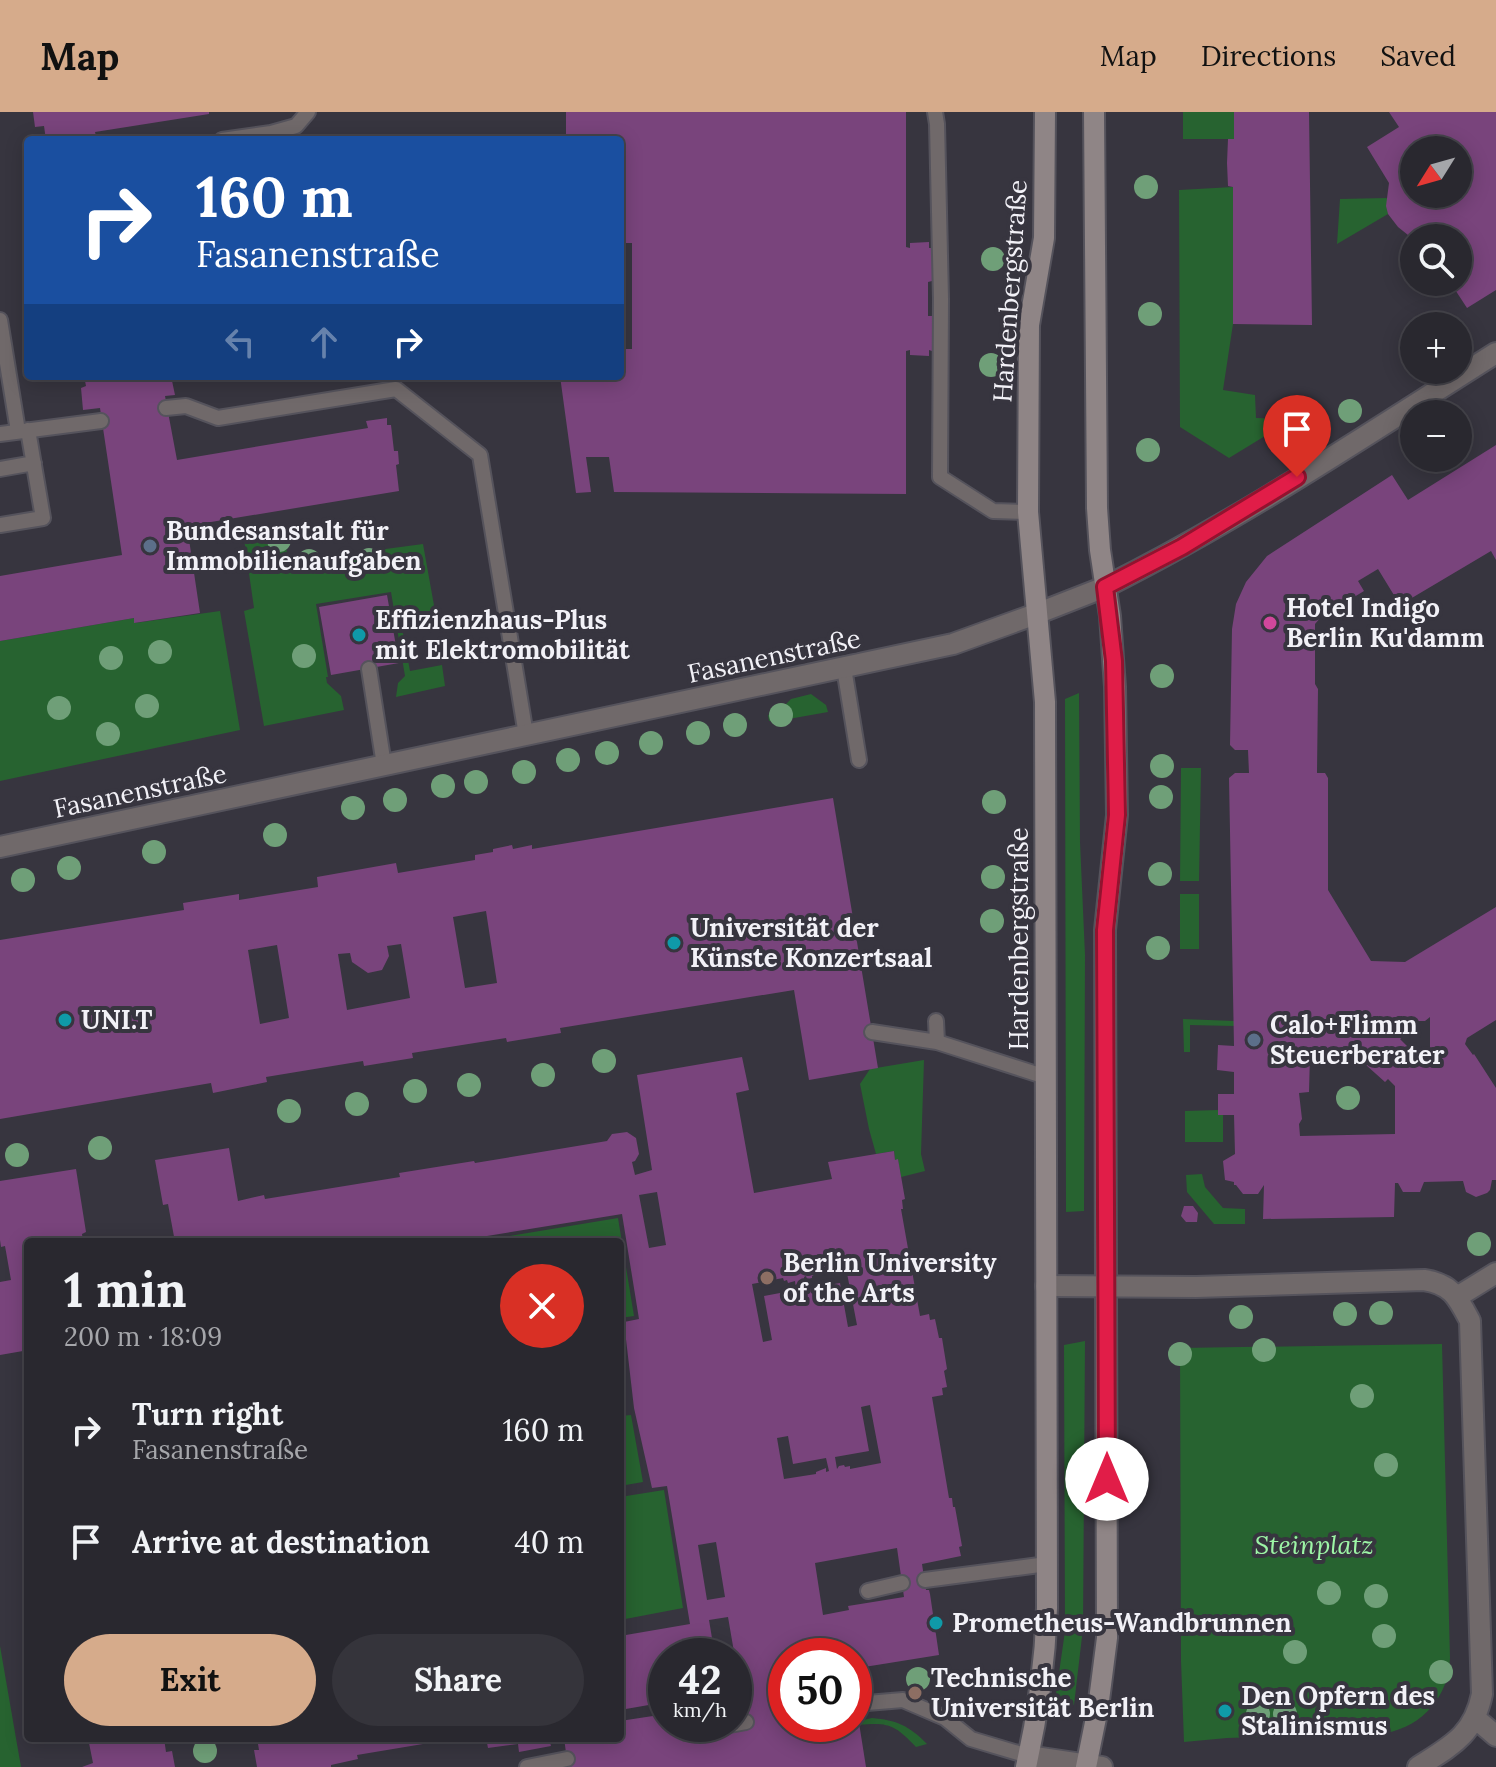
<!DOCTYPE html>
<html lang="en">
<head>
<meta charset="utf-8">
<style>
  body { margin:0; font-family:Lora,serif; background:#35343b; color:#f1f3f6; height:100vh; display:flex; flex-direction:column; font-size:30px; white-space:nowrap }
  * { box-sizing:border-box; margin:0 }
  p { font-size:26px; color:#a5a6aa }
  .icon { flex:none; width:44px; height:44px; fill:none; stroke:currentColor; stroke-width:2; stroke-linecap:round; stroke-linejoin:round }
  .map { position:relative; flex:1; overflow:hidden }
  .side { position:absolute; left:24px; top:1126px; width:600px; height:504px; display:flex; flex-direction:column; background:#29282f; border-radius:8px; box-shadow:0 4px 20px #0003,0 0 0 2px #45444b }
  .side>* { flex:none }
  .top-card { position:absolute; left:24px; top:24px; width:600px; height:244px; border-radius:8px; box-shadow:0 4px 20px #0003,0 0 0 2px #45444b; background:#1a4fa0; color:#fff; overflow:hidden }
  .needle { width:52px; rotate:233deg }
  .tools { position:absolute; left:1400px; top:24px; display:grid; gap:16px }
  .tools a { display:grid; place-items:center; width:72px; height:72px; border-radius:50%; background:#29282f; box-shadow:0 4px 20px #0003,0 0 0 2px #45444b; font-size:40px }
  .speed { position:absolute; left:648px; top:1526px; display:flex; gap:16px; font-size:40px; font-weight:700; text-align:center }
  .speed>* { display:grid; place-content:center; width:104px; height:104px; border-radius:50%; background:#29282f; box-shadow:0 4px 20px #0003,0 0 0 2px #45444b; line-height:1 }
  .speed small { font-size:20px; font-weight:400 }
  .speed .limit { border:12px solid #d22; background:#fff; color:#111 }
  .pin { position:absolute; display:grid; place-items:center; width:68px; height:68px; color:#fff; margin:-82px -34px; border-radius:50% 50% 50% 0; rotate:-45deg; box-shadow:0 0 8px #0007 }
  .pin .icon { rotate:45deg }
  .me { position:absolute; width:88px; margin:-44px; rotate:0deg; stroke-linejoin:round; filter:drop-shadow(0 0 6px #0008) }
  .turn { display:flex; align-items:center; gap:28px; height:168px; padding:0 40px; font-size:36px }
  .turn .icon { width:104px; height:104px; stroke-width:2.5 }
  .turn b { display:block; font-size:56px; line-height:68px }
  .lanes { display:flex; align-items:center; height:76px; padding:0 40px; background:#0003; justify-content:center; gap:40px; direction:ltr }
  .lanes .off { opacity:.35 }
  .round { display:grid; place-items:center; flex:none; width:84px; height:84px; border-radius:42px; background:#35343b }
  .head { display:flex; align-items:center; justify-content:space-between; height:136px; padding:0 40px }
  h1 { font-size:48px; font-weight:700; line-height:60px }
  .action { display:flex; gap:16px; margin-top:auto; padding:16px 40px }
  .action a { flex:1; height:92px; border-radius:48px; background:#d6ab8b; color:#111; font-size:32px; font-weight:700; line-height:92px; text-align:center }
  .action a+a { background:#35343b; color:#f1f3f6 }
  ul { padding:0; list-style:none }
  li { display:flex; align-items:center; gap:24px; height:112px; padding:0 40px }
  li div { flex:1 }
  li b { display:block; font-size:30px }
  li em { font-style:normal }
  header { display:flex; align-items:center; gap:48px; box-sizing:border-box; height:112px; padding:0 40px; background:#d6ab8b; color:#111 }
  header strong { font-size:38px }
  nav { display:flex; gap:44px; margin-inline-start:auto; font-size:28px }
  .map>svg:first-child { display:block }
</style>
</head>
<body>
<header>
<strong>Map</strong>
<nav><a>Map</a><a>Directions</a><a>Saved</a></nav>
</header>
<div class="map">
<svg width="1496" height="1655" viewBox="0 0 1496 1655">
  <rect width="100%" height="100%" fill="#37353f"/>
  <path fill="#276330" d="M1183,0H1234V27H1183Z
    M1233,75V212L1223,278L1255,283L1256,306L1293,307L1229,346L1180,315L1179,78Z
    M1387,86L1388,102L1337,132L1340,87Z
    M284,416L288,450L423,432L437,510L402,516L410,559L442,553L445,574L396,585L398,571L405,564L391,480L316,492L328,565H326L327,571L341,584L344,598L264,614L244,499L254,496L243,420Z
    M220,499L240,618L0,669V529L134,506L135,511Z
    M1079,581L1080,730L1085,843L1084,1099L1066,1100L1065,587Z
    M811,582L826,593L828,600L783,608L769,609L768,603L777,601L791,587Z
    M1181,656H1201L1199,769H1180Z
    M1180,782H1199V837H1180Z
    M1183,907L1234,909V914L1190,913V940H1184Z
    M924,948L921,1042L925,1059L901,1065L898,1048H895L894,1039L876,1042L869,1017L860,972L870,957Z
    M1218,998V1002L1223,1003V1030H1185V999Z
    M1202,1062L1205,1075L1223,1096L1245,1097V1112H1214L1187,1080L1186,1063Z
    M618,1106L634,1204L620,1206V1130H492V1127Z
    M1085,1229L1083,1516L1074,1593L1055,1589L1065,1519L1064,1233Z
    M1442,1232L1450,1546C1449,1584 1423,1614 1386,1621L1227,1626L1184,1630L1181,1549L1180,1236Z
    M631,1303L643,1370L620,1374V1304Z
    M664,1378L683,1496L620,1508V1385Z
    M0,1534L21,1655H0Z
    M872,1606C896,1608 910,1614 927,1632L916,1635C895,1613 889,1610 859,1613V1609Z"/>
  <path fill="#79447c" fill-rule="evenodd" d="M33,0H209V2L95,20L97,28H46L44,14L35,15Z
    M566,0H906V135L910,136V131L929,130V136H932V169L928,170V204H932V239L929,238V244L910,243V238L906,239V382L614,380L609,345H586L591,380L576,381L560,264H620V237H632V131H620V28H566Z
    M1234,0H1309L1312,213L1233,212V75L1228,74L1227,51L1228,27H1234Z
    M1389,0H1496V178L1467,196L1450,170H1458V126H1423L1408,123L1398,115L1388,102L1386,94L1389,71L1367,35L1399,15ZM1414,38H1458V82H1414Z
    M84,264H171L175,283L165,284L177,348L368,316L366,309L387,306V313H391L394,339H398L399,352L396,353L399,379L187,414L200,501L134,511V506L0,529V464L122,443L100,296L83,298L81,276L86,274Z
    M1496,333V448L1491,439L1400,493L1378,457L1358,469L1364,479L1321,505L1315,512V572L1318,577L1317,661H1325L1328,666V778L1371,849L1405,850L1496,795V908L1467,926L1465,932L1473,943L1474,942L1496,976V1068H1492L1490,1078L1487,1081L1476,1085L1466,1080L1463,1069L1424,1070L1420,1080H1403L1398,1071H1395L1394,1105L1263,1107L1264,1073L1258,1082H1243L1236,1073H1234V1070L1225,1068L1223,1049L1235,1042L1234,1003H1218V982H1234V960L1217,958L1218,933L1234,934L1229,666L1235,661H1249L1248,638H1235L1230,633L1232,517L1236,492L1246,470L1267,444L1392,363L1408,388ZM1430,905V936H1419L1414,941L1400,927L1403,925V909H1425ZM1310,943H1361L1368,950L1366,953L1385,970L1388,967L1395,974V1022L1300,1024L1299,1012L1302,1007L1299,981L1309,980Z
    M387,483L399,551L331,563L319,495Z
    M833,686L878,956L809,968L794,878L560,916L561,921L507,930L506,926L412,941L413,946L364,954L363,949L266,965L267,970L213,981L211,971L0,1007V828L184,798L183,791L239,782V788L318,775L317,765L396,751L398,761L475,748V743L493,740V737L512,733L513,737L532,733V737ZM486,799L497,871L465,876L453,805ZM401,832L410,886L347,898L338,842L350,841L352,850L368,861L382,858L389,844L387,834ZM277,833L289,906L260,912L248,838Z
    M742,945L749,978L736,981L754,1081L832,1067L828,1050L894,1039L895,1048L898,1047L905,1087L902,1088L903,1097H901L920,1204L929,1202L930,1208L935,1207L939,1226H942L947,1257L944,1259L947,1275L942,1276L943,1283L932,1285L949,1386H952L953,1395H955L962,1434L959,1435L961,1444L922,1452L926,1478H929L930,1482L939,1543L858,1556L856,1550H854V1544H786V1612H854V1593L856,1592L866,1655H568L564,1626H620V1609L666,1602V1612H684L686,1621L746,1610L728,1505L709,1508L715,1544H666V1590L620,1598V1524L690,1512L667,1374L652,1376L634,1296L624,1210L639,1207L622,1102L487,1124L488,1128L477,1130H175L168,1092L163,1093L155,1048L229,1036L238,1089L264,1083L265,1087L400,1065L399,1061L474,1049L475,1051L607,1029L612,1022L627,1020L636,1026L639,1042L635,1049L632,1050L635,1063L652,1058L637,963ZM657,1080L666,1133L649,1136L639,1083ZM846,1156L857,1213L848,1215L840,1171L806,1177L804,1165L806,1164L807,1167L812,1166V1164L818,1162V1161ZM783,1166L784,1169L787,1168L788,1171L795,1169L796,1178L764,1184L772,1228L763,1230L752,1172ZM870,1293L881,1351L850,1357V1354L845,1355L844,1353L839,1354L837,1357L835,1345L869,1339L861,1295ZM788,1324L793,1352L826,1346L829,1359L826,1360V1356L816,1360V1362L784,1367L777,1326ZM716,1430L725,1485L707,1488L698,1433ZM897,1436L904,1485L848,1494L849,1498L823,1503L815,1451Z
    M76,1057L86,1120L82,1122L83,1130H28V1259H26L23,1239L0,1243V1170L11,1168L5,1134L1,1135L0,1128V1069Z
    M1184,1094H1193L1198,1101L1197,1110H1186L1181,1104Z
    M88,1626H164L166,1640L172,1639L175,1655H82L93,1651Z
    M257,1626H447V1628L357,1643L358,1647L331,1653V1655H257L254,1638H259Z
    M486,1626H549L551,1634L519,1640L518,1632L488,1636Z"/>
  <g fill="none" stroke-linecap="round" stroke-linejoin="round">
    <g stroke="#55535c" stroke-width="18">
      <path id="service" d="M935,0L937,12L941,187L940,365L993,399L1028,400
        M222,28L271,21L296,14L308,0
        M0,208L18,319
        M166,296L186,294L218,306L396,277L480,343L526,623
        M0,322L101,309
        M0,357L34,351
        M0,413L43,406L28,318
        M844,556L859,648
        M369,557L384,653
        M936,909L937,930
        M872,920L937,930L1046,965
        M925,1468L1047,1452
        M868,1479L902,1471
        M855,1592L903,1588L945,1606L971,1627L1028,1644
        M686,1621L746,1610
        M527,1655L567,1647"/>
    </g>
    <g stroke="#55535c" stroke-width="24">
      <path id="minor" d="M1105,475C1241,407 1368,322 1496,241
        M1046,1174L1196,1175L1424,1168C1452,1172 1458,1186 1470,1209L1482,1582C1474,1623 1451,1634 1418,1655
        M1457,1185L1496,1161
        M1475,1606L1496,1624
        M1028,1644L1102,1655"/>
    </g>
    <g stroke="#55535c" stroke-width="24">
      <path id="tertiary" d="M0,735L953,532L1036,502L1105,475"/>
    </g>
    <g stroke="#55535c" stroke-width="24">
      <path id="secondary" d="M1026,1655C1038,1602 1045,1550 1047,1496L1045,590L1028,400L1029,213L1044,126L1045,0
        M1086,1655L1098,1596L1107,1526L1105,818L1117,703L1115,575L1110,504L1100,438L1097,396L1094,0"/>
    </g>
    <use href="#service" stroke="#70696a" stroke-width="14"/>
    <use href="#minor" stroke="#70696a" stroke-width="20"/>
    <use href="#tertiary" stroke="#70696a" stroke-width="20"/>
    <use href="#secondary" stroke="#8f8586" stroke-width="20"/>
  </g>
  <g fill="#6f9f78">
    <circle cx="1146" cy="75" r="12"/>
    <circle cx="993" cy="147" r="12"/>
    <circle cx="1150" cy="202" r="12"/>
    <circle cx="991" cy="253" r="12"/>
    <circle cx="1350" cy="299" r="12"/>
    <circle cx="1296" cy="331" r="12"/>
    <circle cx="1148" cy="338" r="12"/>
    <circle cx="279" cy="428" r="12"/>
    <circle cx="369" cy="448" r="12"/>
    <circle cx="309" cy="449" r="12"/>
    <circle cx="160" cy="540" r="12"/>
    <circle cx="304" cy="544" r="12"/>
    <circle cx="111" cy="546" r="12"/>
    <circle cx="1162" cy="564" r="12"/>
    <circle cx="147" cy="594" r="12"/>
    <circle cx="59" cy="596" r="12"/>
    <circle cx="781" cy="603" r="12"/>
    <circle cx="735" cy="613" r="12"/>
    <circle cx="698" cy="621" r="12"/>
    <circle cx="108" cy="622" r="12"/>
    <circle cx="651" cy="631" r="12"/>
    <circle cx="607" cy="641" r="12"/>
    <circle cx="568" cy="648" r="12"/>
    <circle cx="1162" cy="654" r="12"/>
    <circle cx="524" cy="660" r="12"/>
    <circle cx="476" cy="670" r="12"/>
    <circle cx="443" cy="674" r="12"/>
    <circle cx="1161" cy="685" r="12"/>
    <circle cx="395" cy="688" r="12"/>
    <circle cx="994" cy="690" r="12"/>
    <circle cx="353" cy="696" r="12"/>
    <circle cx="275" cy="723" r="12"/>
    <circle cx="154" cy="740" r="12"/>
    <circle cx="69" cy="756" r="12"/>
    <circle cx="1160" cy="762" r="12"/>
    <circle cx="993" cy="765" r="12"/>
    <circle cx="23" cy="768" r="12"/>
    <circle cx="992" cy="809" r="12"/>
    <circle cx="1158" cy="836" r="12"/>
    <circle cx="604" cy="949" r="12"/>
    <circle cx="543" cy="963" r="12"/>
    <circle cx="469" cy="973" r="12"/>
    <circle cx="415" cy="979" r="12"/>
    <circle cx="1348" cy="986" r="12"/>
    <circle cx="357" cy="992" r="12"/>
    <circle cx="289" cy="999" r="12"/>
    <circle cx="100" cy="1036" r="12"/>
    <circle cx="17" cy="1043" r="12"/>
    <circle cx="1479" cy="1132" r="12"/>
    <circle cx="1381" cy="1201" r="12"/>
    <circle cx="1345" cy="1202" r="12"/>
    <circle cx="1241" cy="1205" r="12"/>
    <circle cx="1264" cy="1238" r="12"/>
    <circle cx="1180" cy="1242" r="12"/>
    <circle cx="1362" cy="1284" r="12"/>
    <circle cx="1386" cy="1353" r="12"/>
    <circle cx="1329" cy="1481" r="12"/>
    <circle cx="1376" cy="1484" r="12"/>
    <circle cx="1384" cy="1524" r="12"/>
    <circle cx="1295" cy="1540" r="12"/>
    <circle cx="1441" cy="1560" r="12"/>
    <circle cx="918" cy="1567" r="12"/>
    <circle cx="1258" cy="1602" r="12"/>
    <circle cx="1285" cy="1602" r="12"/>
    <circle cx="205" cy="1639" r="12"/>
  </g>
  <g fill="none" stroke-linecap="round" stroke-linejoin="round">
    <g stroke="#92132f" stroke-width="20">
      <path id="route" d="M1107,1367L1105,818L1117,703L1114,549L1105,475L1182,435L1297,365"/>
    </g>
    <use href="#route" stroke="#e11d48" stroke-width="14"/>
  </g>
  <g fill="#5c6f8a" stroke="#37353f" stroke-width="3">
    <circle cx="150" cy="434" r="8"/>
    <circle cx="1254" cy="928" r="8"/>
  </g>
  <circle fill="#d1479c" stroke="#37353f" stroke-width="3" cx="1270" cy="511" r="8"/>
  <g fill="#0f9aa8" stroke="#37353f" stroke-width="3">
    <circle cx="359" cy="523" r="8"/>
    <circle cx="674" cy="831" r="8"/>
    <circle cx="65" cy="908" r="8"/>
    <circle cx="936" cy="1511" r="8"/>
    <circle cx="1225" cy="1599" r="8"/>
  </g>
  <g fill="#8d6e63" stroke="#37353f" stroke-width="3">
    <circle cx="767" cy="1166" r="8"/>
    <circle cx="915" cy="1581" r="8"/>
  </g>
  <g text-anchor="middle" stroke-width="8" stroke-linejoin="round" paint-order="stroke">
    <g font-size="26" fill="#f2f1f7" stroke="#37353f">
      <text transform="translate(1010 179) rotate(-86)" y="9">Hardenbergstraße</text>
      <text transform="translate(774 544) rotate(-12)" y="9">Fasanenstraße</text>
      <text transform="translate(140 679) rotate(-12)" y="9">Fasanenstraße</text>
      <text transform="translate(1019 827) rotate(-90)" y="9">Hardenbergstraße</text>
    </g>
    <g font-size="26" font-weight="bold" fill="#f2f1f7" stroke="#37353f" text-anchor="start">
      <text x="166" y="428">Bundesanstalt für<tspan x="166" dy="30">Immobilienaufgaben</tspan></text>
      <text x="1286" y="505">Hotel Indigo<tspan x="1286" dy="30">Berlin Ku'damm</tspan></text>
      <text x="375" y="517">Effizienzhaus-Plus<tspan x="375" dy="30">mit Elektromobilität</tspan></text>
      <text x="690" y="825">Universität der<tspan x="690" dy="30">Künste Konzertsaal</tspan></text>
      <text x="81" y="917">UNI.T</text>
      <text x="1270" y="922">Calo+Flimm<tspan x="1270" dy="30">Steuerberater</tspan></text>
      <text x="783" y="1160">Berlin University<tspan x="783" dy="30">of the Arts</tspan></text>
      <text x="952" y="1520">Prometheus-Wandbrunnen</text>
      <text x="931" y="1575">Technische<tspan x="931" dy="30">Universität Berlin</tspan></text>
      <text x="1241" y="1593">Den Opfern des<tspan x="1241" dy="30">Stalinismus</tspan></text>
    </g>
    <g font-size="26" font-style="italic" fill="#9df5a6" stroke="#37353f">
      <text x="1314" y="1442">Steinplatz</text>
    </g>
  </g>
</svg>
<div class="tools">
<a><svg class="needle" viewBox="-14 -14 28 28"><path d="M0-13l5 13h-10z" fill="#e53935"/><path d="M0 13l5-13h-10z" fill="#a5a6aa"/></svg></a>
<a><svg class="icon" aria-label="search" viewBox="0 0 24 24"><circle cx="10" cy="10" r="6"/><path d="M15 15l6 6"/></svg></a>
<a>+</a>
<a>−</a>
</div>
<div class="speed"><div>42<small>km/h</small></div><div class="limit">50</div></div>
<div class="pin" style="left:1297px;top:365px;background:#d93025"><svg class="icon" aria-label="arrive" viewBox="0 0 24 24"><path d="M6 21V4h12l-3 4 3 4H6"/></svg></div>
<svg class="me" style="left:1107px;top:1367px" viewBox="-20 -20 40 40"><circle r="19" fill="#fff"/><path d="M0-13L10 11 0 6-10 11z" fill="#e11d48"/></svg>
<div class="top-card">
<div class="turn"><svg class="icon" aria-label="right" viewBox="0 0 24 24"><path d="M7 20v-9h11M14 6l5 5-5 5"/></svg><div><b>160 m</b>Fasanenstraße</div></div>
<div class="lanes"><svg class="icon off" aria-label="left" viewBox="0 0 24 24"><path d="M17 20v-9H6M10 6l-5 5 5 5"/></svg><svg class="icon off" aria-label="ahead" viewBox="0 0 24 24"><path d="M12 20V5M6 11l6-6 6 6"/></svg><svg class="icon" aria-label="right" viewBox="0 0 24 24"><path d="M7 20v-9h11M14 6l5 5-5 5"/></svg></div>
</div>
<section class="side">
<div class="head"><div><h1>1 min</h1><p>200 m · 18:09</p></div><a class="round" style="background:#d93025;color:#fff"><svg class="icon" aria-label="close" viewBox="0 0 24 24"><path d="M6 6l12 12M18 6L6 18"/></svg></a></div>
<ul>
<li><svg class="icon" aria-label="right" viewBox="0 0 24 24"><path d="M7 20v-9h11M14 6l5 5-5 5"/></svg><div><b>Turn right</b><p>Fasanenstraße</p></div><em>160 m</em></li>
<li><svg class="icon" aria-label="arrive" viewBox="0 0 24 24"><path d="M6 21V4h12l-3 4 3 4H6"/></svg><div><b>Arrive at destination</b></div><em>40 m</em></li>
</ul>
<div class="action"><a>Exit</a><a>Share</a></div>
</section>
</div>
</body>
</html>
